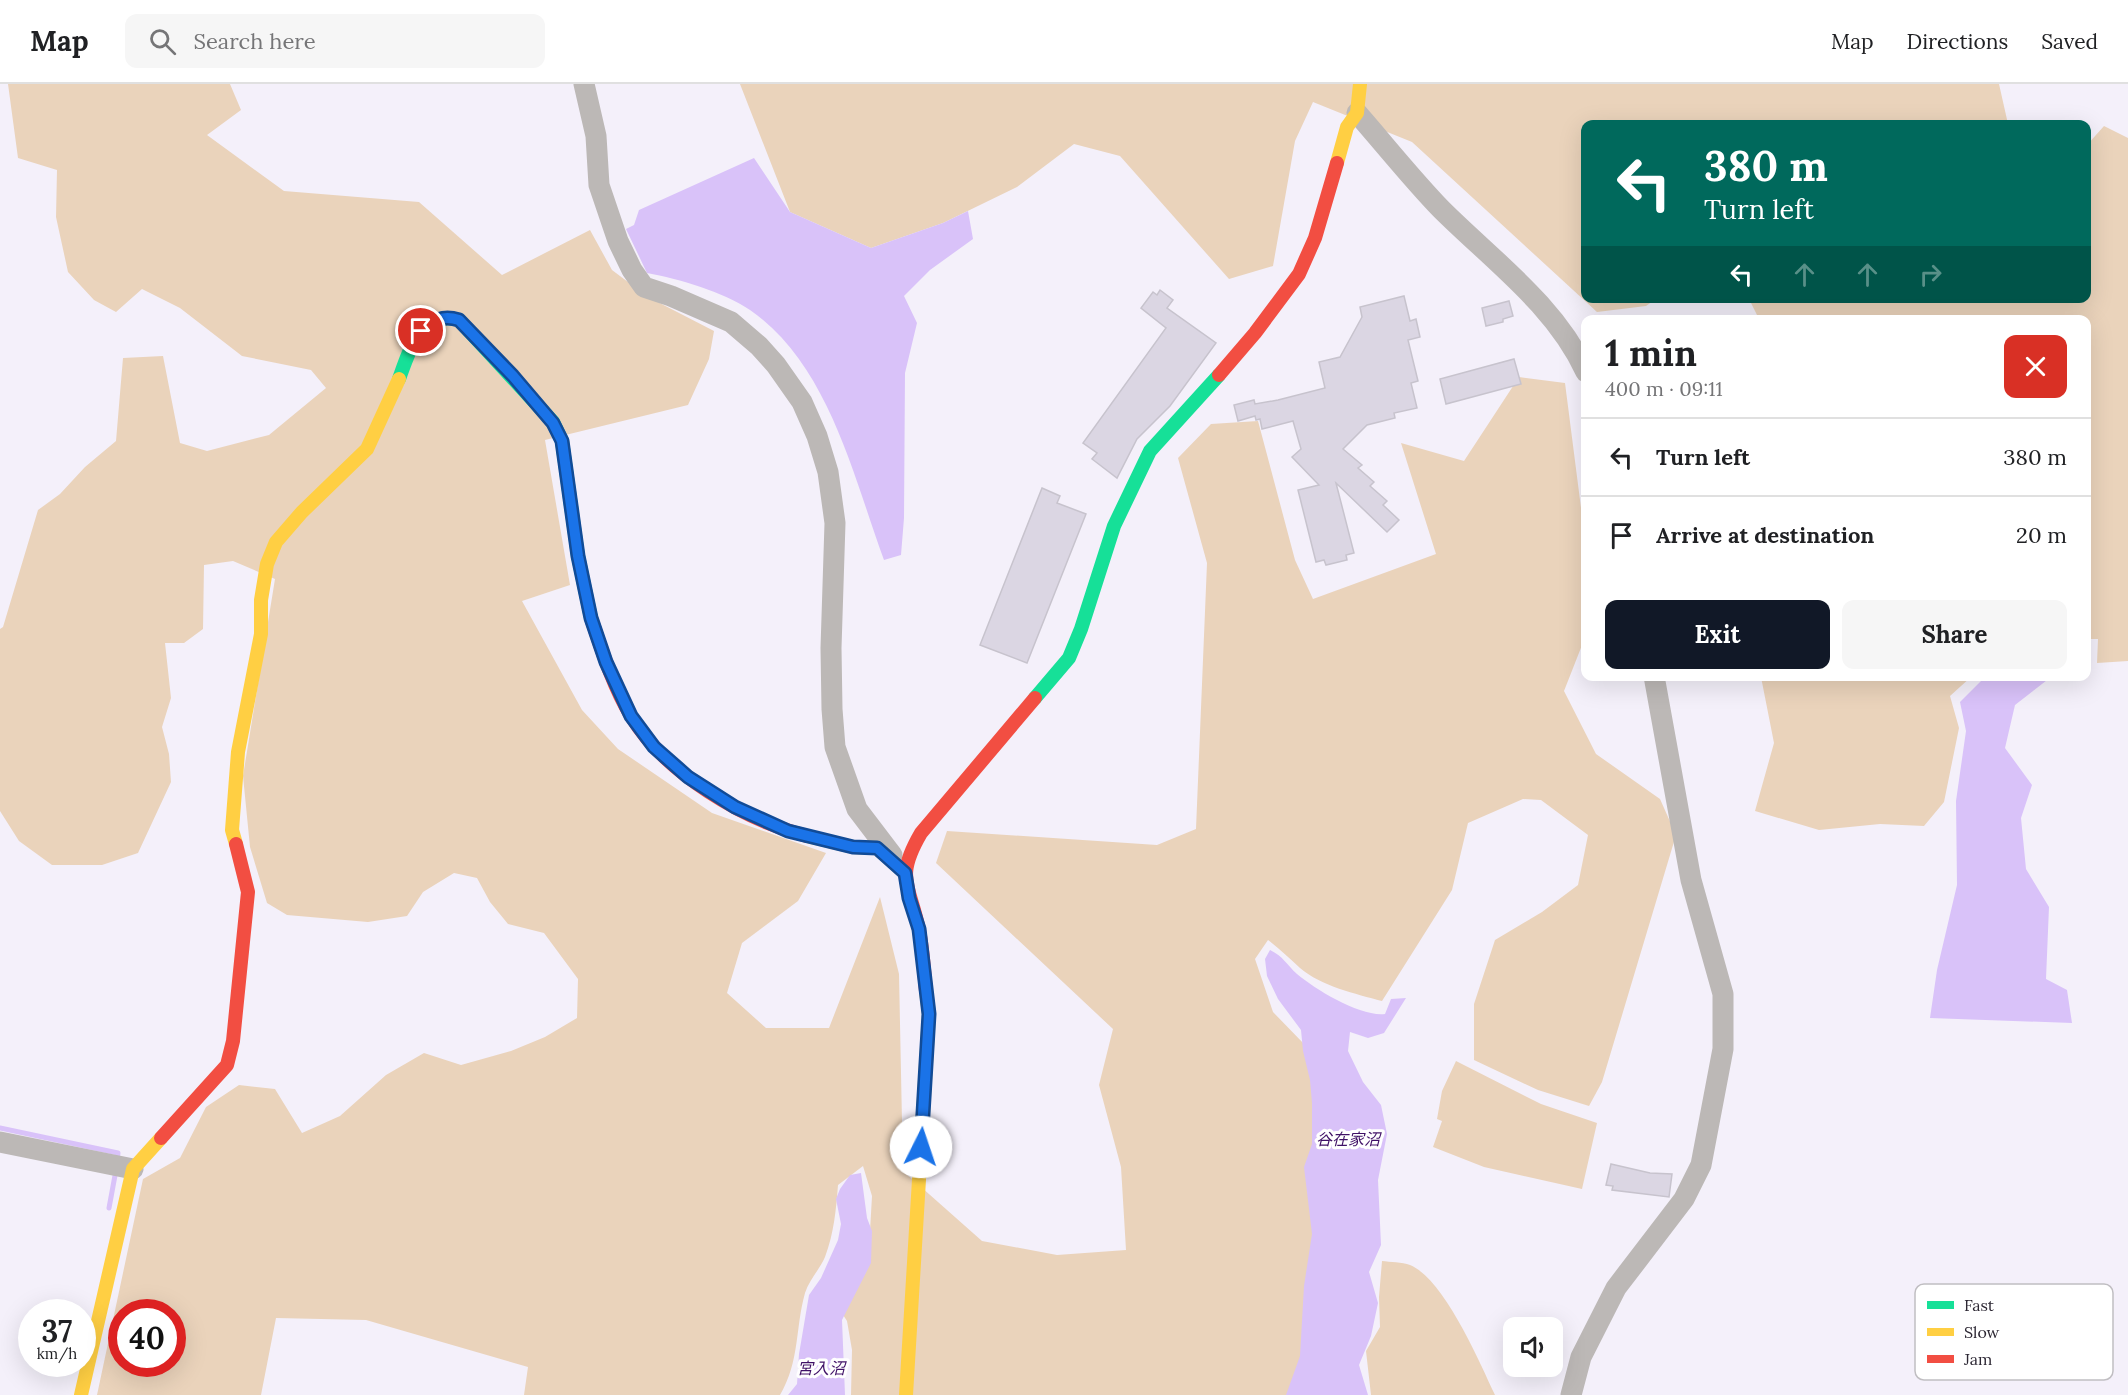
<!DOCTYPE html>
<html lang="en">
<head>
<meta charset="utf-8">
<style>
  body { margin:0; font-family:Lora,"Noto Sans JP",serif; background:#f6f6f6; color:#202124; height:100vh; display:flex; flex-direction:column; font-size:22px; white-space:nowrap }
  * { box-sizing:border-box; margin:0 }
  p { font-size:20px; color:#757577 }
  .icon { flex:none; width:33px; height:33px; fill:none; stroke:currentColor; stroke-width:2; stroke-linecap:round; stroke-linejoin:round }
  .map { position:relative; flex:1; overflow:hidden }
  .side { position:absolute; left:1581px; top:231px; width:510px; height:366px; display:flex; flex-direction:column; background:#fff; border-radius:12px; box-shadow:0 6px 24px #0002 }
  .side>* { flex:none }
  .guide { position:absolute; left:1581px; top:36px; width:510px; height:183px; border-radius:12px; box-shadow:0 6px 24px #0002; background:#00695c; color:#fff; overflow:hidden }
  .buttons { position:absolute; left:1503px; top:1233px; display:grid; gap:12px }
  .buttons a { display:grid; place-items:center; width:60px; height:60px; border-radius:12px; background:#fff; box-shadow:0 6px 24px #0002; font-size:30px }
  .speed { position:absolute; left:18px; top:1215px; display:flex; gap:12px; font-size:30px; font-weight:700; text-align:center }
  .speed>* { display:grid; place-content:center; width:78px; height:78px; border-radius:50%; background:#fff; box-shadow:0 6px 24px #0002; line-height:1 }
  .speed small { font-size:15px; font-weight:400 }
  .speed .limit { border:9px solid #d22; background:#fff; color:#111 }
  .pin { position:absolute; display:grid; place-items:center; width:51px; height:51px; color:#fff; margin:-26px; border:3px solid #fff; border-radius:50%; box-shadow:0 2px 6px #0007 }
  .me { position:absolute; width:66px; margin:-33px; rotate:4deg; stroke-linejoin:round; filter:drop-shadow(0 0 4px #0008) }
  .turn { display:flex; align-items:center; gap:21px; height:126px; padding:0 24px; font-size:27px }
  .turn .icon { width:78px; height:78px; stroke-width:2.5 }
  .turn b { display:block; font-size:42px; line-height:51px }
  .lanes { display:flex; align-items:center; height:57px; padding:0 24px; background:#0003; justify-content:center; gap:30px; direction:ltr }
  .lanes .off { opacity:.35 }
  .round { display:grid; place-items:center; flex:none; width:63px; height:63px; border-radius:12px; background:#f6f6f6 }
  .overview { display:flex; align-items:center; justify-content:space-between; height:102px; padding:0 24px }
  h1 { font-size:36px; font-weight:700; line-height:45px }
  .button { display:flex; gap:12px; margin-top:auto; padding:12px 24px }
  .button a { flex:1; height:69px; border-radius:12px; background:#111827; color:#fff; font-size:24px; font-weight:700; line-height:69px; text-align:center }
  .button a+a { background:#f6f6f6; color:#202124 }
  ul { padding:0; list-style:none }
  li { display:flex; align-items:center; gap:18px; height:78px; padding:0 24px; border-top:2px solid #e0e0e0 }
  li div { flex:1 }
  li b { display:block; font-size:22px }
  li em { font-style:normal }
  header { display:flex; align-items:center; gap:36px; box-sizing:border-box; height:84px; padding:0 30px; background:#fff; border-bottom:2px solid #e0e0e0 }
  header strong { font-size:28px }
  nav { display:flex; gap:33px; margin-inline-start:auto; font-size:21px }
  .search { width:420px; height:54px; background:#f6f6f6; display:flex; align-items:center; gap:15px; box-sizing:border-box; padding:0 21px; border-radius:12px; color:#757577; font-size:22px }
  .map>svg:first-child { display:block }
</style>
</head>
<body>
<header>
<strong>Map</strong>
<div class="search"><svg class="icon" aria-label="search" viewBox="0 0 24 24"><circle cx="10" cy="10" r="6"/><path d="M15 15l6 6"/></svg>Search here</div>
<nav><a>Map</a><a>Directions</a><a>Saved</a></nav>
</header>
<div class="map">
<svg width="2128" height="1311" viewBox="0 0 2128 1311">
  <rect width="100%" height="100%" fill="#f4f0fa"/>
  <path fill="#ead3bb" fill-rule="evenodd" d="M8,0H230L241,26L207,51L284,107L419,118L502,191L590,146L612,186L648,213L714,247L709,275L688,321L545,356L570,501L522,517L582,626L618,665L712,729L826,769L798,817L742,859L727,909L766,944H829L880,813L899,890L903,1087L982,1157L1057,1171L1126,1166L1121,1083L1099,1001L1113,945L936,779L947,747L1157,761L1196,745L1207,479L1178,374L1211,340L1258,337L1295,476L1313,515L1436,470L1401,359L1464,377L1519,293L1565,299L1585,455L1586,551L1564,607L1596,670L1660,715L1676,751L1602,998L1589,1022L1538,1006L1474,976V920L1495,856L1542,828L1578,801L1588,751L1541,716L1523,715L1468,739L1452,806L1382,917C1356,910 1321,902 1300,884C1289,874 1280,865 1268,856L1255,875L1273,928L1305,961L1316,1002V1181L1306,1311H851L852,1266L847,1237L834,1217L870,1147L872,1112L863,1082L838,1101C836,1126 834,1149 825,1173C820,1185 809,1196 805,1209C795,1245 800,1277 780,1311H524L528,1283L366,1236L276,1234L261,1311H97L143,1095L180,1074L206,1023L239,1001L275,1005L302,1049L340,1032L386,991L424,969L461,981L511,967L545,953L577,934L578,895L544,849L508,840L490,818L477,794L454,789L423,808L407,832L368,838L287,831L267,819L250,763L243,692L275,495L233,477L204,481L203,545L184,559H165L171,614L162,643L169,670L171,698L138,769L102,781H52L19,757L0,727V545L3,543L38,426L60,410L85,383L116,357L123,274L163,272L180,359L207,367L269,351L326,304L311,286L242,272L180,224L142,205L116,228L94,216L68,188L56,133L57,86L18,74ZM122,1228H172V1280H122Z
    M740,0H1999L2008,40H1586V214L1656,215L1646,222L1597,228L1412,58L1313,18L1295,57L1273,182L1229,195L1120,72L1074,60L1017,103L943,139L871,164L790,128Z
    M2104,42L2128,54V577L2097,579L2098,555H2086V236L1759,235L1749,215L2086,214L2087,61Z
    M1761,593H1971L1950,612L1959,644L1944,718L1924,742L1880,740L1819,746L1755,727L1774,659Z
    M1456,977L1541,1020L1597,1039L1582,1105L1484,1083L1433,1063L1442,1037L1437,1035L1442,1007Z
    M1382,1177C1390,1178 1402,1178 1410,1181C1444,1195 1479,1277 1495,1311H1371L1366,1267L1380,1243L1379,1213Z"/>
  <path fill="#d9c2f9" d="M754,74L790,128L871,164L943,139L968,127L973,155L930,186L904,212L917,239L905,289L904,434L901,471L884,476C853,392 829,281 750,226C724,208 679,195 647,189L626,145L634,141L639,126Z
    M1985,593H2051L2015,621L2005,664L2032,701L2021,734L2026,785L2049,823L2046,895L2067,906L2072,939L1930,934L1937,886L1957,801L1956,717L1966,647L1960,618Z
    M1270,866C1283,872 1287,881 1297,890C1316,906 1361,933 1385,930L1391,915L1406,914L1384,949L1368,954L1350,948L1348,967L1363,998L1381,1021L1387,1050L1378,1096L1381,1161L1369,1188L1378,1219L1371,1252L1359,1281L1368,1311H1286L1300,1272L1304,1202L1312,1150L1304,1083L1312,1060V1019L1310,996L1303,967L1301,946L1278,915L1267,892L1265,875Z
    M861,1089L867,1134L872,1147L871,1179L842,1236L845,1311H788L797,1300L799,1270L809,1211L821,1194L838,1156L841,1140L836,1115L840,1105L850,1091Z"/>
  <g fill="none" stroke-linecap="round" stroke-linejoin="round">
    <path stroke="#d9c2f9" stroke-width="5" d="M0,1044L118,1069L117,1077
      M109,1124L116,1086"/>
  </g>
  <path fill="#dbd6e3" stroke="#c7c3cd" stroke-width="1.5" d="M1160,206L1173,216L1167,224L1216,259L1170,322L1137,355L1117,394L1092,375L1097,369L1083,359L1166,244L1141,224L1153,208L1157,211Z
    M1404,212L1410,237L1416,235L1420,253L1408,256L1418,297L1411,299L1417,324L1394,329L1395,334L1367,341L1343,365L1362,381L1358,384L1374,398L1370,402L1387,417L1383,421L1399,436L1387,448L1336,399L1354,469L1346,471L1347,476L1326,481L1324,476L1316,478L1298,406L1319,401L1292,373L1301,365L1293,337L1262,345L1260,335L1256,336L1255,332L1238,337L1234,321L1254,316L1255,320L1278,316L1325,304L1319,278L1340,273L1362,233L1360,223Z
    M1509,217L1513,232L1503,235V238L1486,242L1482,224Z
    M1514,275L1521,300L1446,320L1440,295Z
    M1042,404L1060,412L1057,419L1086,430L1027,579L980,561Z
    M1611,1080L1650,1089L1672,1090L1669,1113L1612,1106L1613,1102L1606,1101Z"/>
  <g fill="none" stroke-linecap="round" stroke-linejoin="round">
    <path stroke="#bcb8b6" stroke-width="21" d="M584,0L596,52L599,101L618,157L632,186L644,203L671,212L731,238L759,262L776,281L802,318L817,352L828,388L835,439L831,564L832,625L835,663L857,725L892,771
      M1357,29C1385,61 1412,95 1441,125C1492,176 1555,221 1586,288
      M0,1058L133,1085
      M1571,1311L1581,1273L1616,1204L1684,1115L1701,1081L1723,965V910L1691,796L1654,592"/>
    <path stroke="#16e098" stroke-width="14" d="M399,295C409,267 421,225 459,236L553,338L562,357L578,472L591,534
      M1035,614L1069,574L1081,545L1114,442L1150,367L1219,291"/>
    <path stroke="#ffcf43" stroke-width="14" d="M1337,79L1347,43L1357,29L1360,0
      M807,752L853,763L877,764L905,789
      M236,760L232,746L238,668L261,550V516L267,480L276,458L302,428L367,365L399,295
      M81,1311L133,1085L161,1054
      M906,1311L929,930L926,907"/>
    <path stroke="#f24e42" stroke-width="14" d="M1219,291L1255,249L1299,190L1315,154L1337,79
      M591,534C602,567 613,602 631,632C665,689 744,736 807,752
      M926,907C924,887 923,866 919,846C910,801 894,795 921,749L1035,614
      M161,1054L227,981L233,957L248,808L236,760"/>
  </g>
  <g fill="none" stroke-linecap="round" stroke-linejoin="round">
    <g stroke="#114b97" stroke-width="15">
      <path id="route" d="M421,247C433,236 443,231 459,236L513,292L553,339L562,357L578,472L591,534L606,578L631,632L654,663L688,693L735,723L788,747L853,763L877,764L905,789L909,814L919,845L929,930L921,1063"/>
    </g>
    <use href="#route" stroke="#1a73e8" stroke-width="10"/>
  </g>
  <g text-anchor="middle" stroke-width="6" stroke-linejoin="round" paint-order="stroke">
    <g font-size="16" font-style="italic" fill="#3f1066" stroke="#fff">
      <text x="1348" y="1061">谷在家沼</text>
      <text x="821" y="1290">宮入沼</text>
    </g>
  </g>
  <rect x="1915" y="1200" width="198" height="96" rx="9" fill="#fff" stroke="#c0bec2" stroke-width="1.5"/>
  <rect x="1927" y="1217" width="27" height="8" fill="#16e098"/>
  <rect x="1927" y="1244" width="27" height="8" fill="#ffcf43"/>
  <rect x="1927" y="1271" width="27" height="8" fill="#f24e42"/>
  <g font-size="16" fill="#2c2733">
    <text x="1964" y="1227">Fast</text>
    <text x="1964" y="1254">Slow</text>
    <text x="1964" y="1281">Jam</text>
  </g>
</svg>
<div class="buttons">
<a><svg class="icon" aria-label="sound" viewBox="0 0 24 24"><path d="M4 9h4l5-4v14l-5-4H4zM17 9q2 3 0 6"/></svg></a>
</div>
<div class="speed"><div>37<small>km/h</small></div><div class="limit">40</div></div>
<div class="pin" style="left:421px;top:247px;background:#d93025"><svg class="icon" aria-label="arrive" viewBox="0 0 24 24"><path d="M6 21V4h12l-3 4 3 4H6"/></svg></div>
<svg class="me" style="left:921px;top:1063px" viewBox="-20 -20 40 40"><circle r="19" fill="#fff"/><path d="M0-13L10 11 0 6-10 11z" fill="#1a73e8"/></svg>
<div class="guide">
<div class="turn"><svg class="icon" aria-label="left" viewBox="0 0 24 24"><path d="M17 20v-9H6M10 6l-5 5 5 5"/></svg><div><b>380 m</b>Turn left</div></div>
<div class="lanes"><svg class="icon" aria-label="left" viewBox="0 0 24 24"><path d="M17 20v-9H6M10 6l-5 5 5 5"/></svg><svg class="icon off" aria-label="ahead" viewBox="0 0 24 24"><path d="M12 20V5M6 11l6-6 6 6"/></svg><svg class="icon off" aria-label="ahead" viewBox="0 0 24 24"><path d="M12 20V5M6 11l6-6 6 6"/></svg><svg class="icon off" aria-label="right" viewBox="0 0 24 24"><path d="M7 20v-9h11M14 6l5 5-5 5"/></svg></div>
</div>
<section class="side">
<div class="overview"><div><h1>1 min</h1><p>400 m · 09:11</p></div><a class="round" style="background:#d93025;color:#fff"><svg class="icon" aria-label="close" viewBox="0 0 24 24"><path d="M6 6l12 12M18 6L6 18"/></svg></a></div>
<ul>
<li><svg class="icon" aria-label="left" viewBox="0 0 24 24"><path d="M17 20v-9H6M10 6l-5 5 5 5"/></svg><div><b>Turn left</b></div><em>380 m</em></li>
<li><svg class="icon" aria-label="arrive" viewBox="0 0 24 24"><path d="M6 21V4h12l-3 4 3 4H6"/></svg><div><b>Arrive at destination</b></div><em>20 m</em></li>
</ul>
<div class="button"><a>Exit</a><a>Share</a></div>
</section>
</div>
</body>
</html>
